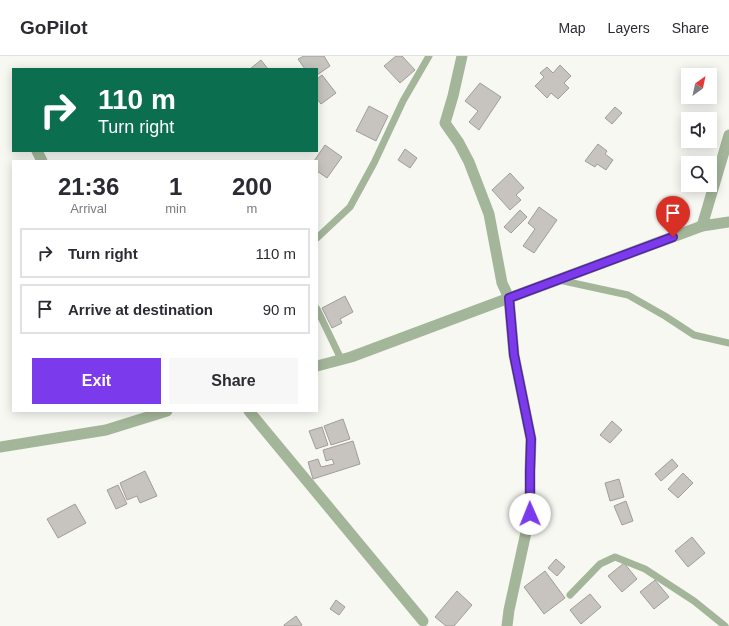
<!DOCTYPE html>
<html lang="en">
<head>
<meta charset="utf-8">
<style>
  body { margin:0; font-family:Helvetica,sans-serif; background:#f7f7f7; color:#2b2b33; height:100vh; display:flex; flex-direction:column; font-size:15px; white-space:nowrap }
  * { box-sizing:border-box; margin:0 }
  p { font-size:13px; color:#7c7c81 }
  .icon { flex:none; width:22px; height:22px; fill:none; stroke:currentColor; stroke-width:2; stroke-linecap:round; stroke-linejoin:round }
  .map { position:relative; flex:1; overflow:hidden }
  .drawer { position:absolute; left:12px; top:104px; width:306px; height:252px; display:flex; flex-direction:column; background:#fff; border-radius:0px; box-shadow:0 2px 10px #0003 }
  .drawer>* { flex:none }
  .hud { position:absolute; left:12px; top:12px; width:306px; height:84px; border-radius:0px; box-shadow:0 2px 10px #0003; background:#0b6e4f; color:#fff; overflow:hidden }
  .needle { width:26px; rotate:33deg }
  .controls { position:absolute; left:681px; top:12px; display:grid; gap:8px }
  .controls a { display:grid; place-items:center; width:36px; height:36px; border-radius:0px; background:#fff; box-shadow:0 2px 10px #0003; font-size:20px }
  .pin { position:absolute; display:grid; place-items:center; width:34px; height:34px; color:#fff; margin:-41px -17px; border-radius:50% 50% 50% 0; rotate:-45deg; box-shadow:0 0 4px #0007 }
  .pin .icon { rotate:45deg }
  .me { position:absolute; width:44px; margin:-22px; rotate:359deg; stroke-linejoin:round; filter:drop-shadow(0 0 3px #0008) }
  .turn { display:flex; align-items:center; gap:14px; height:84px; padding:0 20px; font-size:18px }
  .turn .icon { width:52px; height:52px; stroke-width:2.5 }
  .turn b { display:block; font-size:28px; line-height:34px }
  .eta { display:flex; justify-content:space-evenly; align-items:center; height:68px; text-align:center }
  .eta b { font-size:24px; font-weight:700; line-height:28px }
  .cta { display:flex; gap:8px; margin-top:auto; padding:8px 20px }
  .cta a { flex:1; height:46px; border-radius:0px; background:#7c3aed; color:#fff; font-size:16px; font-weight:700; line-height:46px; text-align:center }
  .cta a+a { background:#f7f7f7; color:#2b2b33 }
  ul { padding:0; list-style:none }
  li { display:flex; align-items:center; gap:12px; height:50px; margin:0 8px 6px; padding:0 12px; border:2px solid #e1e1e2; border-radius:0px }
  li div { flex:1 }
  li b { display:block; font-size:15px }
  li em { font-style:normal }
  header { display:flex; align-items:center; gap:24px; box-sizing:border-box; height:56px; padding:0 20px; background:#fff; border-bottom:1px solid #e1e1e2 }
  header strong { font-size:19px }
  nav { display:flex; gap:22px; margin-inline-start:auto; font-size:14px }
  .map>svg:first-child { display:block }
</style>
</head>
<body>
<header>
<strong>GoPilot</strong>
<nav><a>Map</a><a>Layers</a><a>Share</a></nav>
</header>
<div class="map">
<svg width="729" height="570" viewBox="0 0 729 570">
  <rect width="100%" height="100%" fill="#f8f8f3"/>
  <path fill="#c7c4c0" stroke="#a19e9a" d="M304,0H324L330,10L317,19V13H305L298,3Z
    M396,0H402L415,14L400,27L384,10Z
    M261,4L268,13H250Z
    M560,9L571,20L564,27L569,32L558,43L551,37L547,42L535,30L544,21L540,17L547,11L553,17Z
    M322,19L336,37L321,48L317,43V23Z
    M480,27L501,41L479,74L469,66L478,55L465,45Z
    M369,50L388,60L376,85L356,75Z
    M615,51L622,57L612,68L605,62Z
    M598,88L607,95L605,98L613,104L606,114L597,108L595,111L585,105Z
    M325,89L342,101L327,122L317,115V105H314Z
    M405,93L417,102L410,112L398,104Z
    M510,117L524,132L516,139L521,144L510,154L492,134Z
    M539,151L557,164L534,197L523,190L535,173L528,167Z
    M520,154L527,161L511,177L504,171Z
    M345,240L353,256L340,263L342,267L332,272L322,252Z
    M343,363L350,383L331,389L324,370Z
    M612,365L622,374L610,387L600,379Z
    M322,371L328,389L316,393L309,375Z
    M353,385L360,408L313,423L308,406L318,403L321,411L334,408L332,403L326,405L323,394Z
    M672,403L678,410L661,425L655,418Z
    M145,415L157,440L140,447L137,440L127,444L120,427Z
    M683,417L693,427L678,442L668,433Z
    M619,423L624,441L610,445L605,427Z
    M118,429L127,448L116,453L107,434Z
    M626,445L633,465L622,469L614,450Z
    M75,448L86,467L58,482L47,463Z
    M692,481L705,497L688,511L675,495Z
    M556,503L565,511L557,520L548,512Z
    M624,507L637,523L622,536L608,520Z
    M545,515L565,542L544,558L524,531Z
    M655,524L669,541L654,553L640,536Z
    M457,535L472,549L454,570H446L435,561Z
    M590,538L601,551L581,568L570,554Z
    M336,544L345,551L339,559L330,553Z
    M296,560L302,569L300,570H284V569Z"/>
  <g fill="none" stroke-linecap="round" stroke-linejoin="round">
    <path stroke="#a3b699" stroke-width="7" d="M317,182L350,151L374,107L403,45L429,0
      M559,224L628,239L665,260L694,279L729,287
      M317,253L341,303
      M570,539L600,508L615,501L645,513L694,545L725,570"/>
    <path stroke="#a3b699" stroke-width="11" d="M462,0L453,40L445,67L459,87L469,106L489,158L502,227L509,242L514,299L531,383L530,415V458L509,554L507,570
      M37,95L42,105
      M702,170L729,79
      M249,355L423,565"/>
    <path stroke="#a3b699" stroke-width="11" d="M317,310L351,301L702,170L729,166
      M0,391L106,374L167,355"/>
  </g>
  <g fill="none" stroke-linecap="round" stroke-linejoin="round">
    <g stroke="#51269a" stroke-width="10">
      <path id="route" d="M530,458V415L531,383L514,299L509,242L673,181"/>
    </g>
    <use href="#route" stroke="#7c3aed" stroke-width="7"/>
  </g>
</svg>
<div class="controls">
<a><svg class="needle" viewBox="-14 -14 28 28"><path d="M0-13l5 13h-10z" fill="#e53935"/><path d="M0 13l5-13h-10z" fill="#7c7c81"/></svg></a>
<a><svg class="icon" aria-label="sound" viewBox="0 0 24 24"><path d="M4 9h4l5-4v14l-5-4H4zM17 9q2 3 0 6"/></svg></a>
<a><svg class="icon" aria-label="search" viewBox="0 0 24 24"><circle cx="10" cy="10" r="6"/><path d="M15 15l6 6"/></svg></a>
</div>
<div class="pin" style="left:673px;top:181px;background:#d93025"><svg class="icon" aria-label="arrive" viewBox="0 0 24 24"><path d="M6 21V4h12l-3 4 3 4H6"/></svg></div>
<svg class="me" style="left:530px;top:458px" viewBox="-20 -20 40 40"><circle r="19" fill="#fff"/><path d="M0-13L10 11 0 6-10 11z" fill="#7c3aed"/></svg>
<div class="hud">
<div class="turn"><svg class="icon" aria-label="right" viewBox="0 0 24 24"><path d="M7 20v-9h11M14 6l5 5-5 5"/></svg><div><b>110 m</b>Turn right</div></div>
</div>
<section class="drawer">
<div class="eta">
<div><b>21:36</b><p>Arrival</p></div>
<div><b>1</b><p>min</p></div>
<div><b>200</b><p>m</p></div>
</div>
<ul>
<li><svg class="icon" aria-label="right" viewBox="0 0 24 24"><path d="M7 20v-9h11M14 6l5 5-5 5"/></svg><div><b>Turn right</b></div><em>110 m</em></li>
<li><svg class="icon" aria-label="arrive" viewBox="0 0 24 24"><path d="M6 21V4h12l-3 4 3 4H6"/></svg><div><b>Arrive at destination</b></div><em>90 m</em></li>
</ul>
<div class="cta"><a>Exit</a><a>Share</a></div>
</section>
</div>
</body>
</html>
